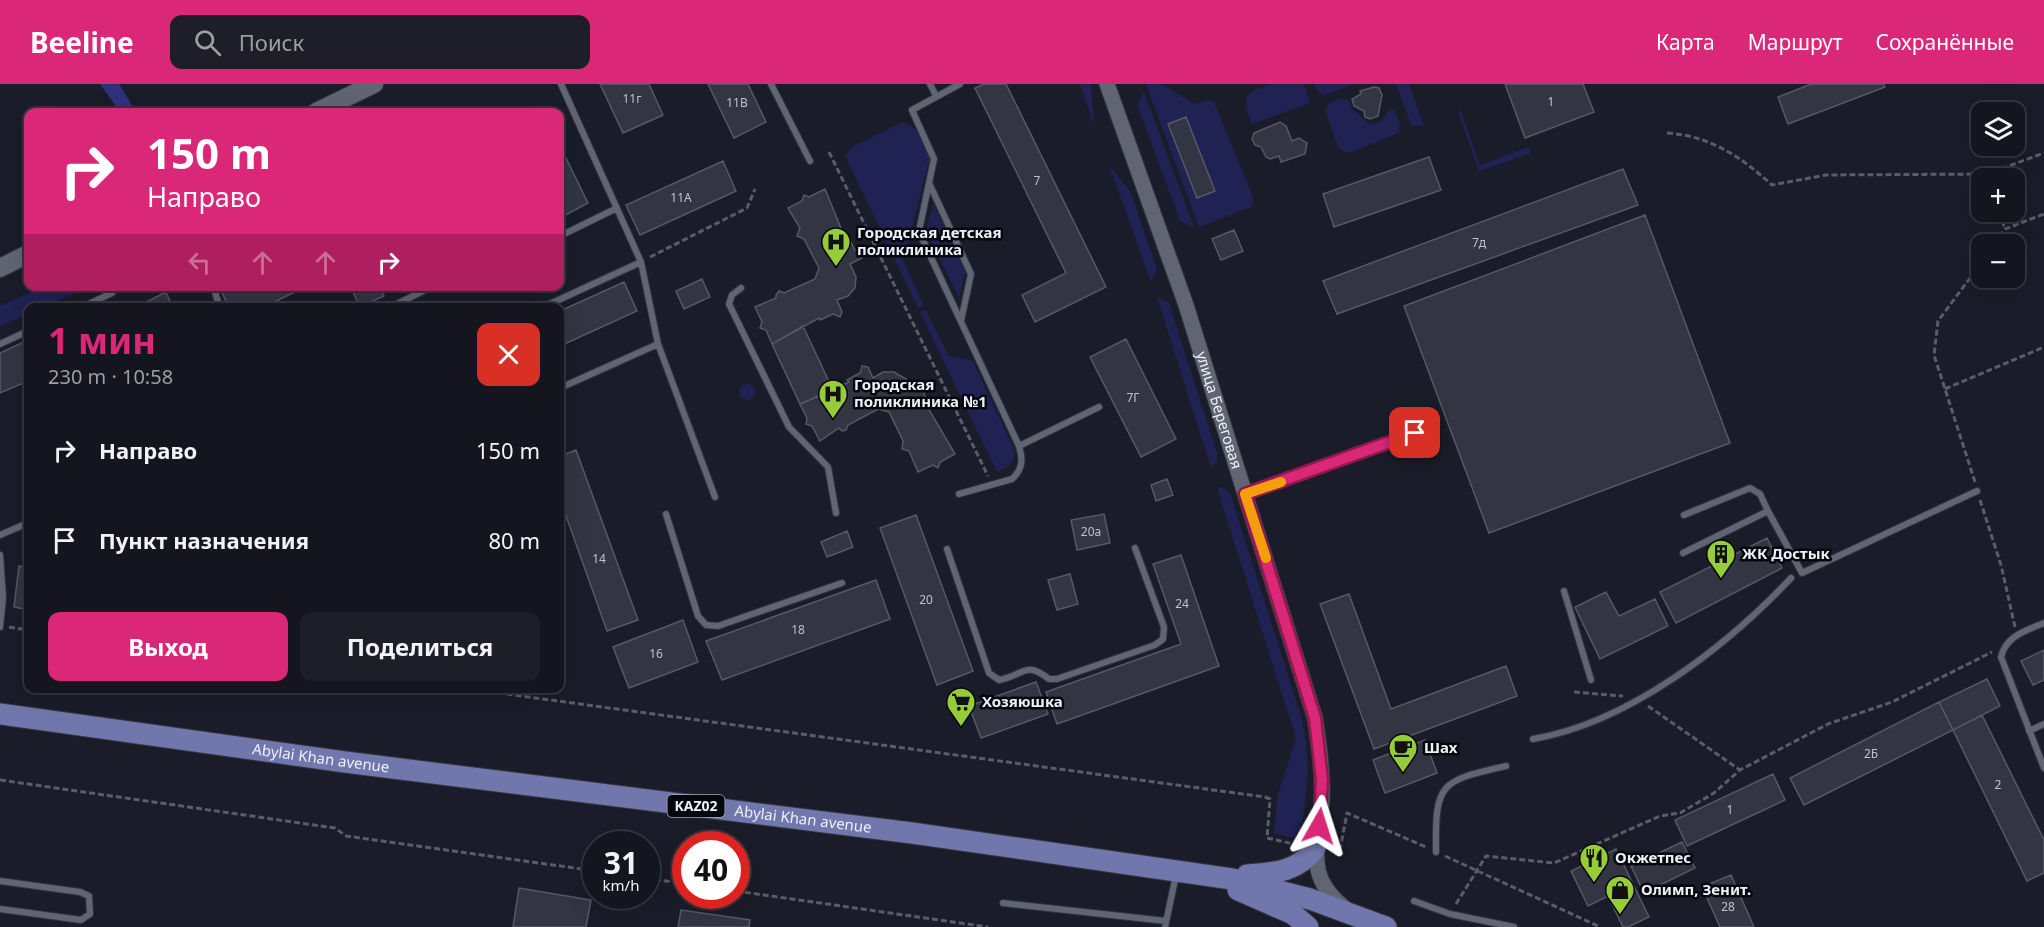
<!DOCTYPE html>
<html lang="ru">
<head>
<meta charset="utf-8">
<style>
  body { margin:0; font-family:"Noto Sans",sans-serif; background:#1d1e28; color:#f1f3f6; height:100vh; display:flex; flex-direction:column; font-size:22px; white-space:nowrap }
  * { box-sizing:border-box; margin:0 }
  p { font-size:20px; color:#9d9fa4 }
  .icon { flex:none; width:33px; height:33px; fill:none; stroke:currentColor; stroke-width:2; stroke-linecap:round; stroke-linejoin:round }
  .map { position:relative; flex:1; overflow:hidden }
  .side { position:absolute; left:24px; top:219px; width:540px; height:390px; display:flex; flex-direction:column; background:#14151f; border-radius:12px; box-shadow:0 6px 24px #0002,0 0 0 2px #33343d }
  .side>* { flex:none }
  .hud { position:absolute; left:24px; top:24px; width:540px; height:183px; border-radius:12px; box-shadow:0 6px 24px #0002,0 0 0 2px #33343d; background:#db2777; color:#fff; overflow:hidden }
  .buttons { position:absolute; left:1971px; top:18px; display:grid; gap:12px }
  .buttons a { display:grid; place-items:center; width:54px; height:54px; border-radius:12px; background:#14151f; box-shadow:0 6px 24px #0002,0 0 0 2px #33343d; font-size:30px }
  .speed { position:absolute; left:582px; top:747px; display:flex; gap:12px; font-size:30px; font-weight:700; text-align:center }
  .speed>* { display:grid; place-content:center; width:78px; height:78px; border-radius:50%; background:#14151f; box-shadow:0 6px 24px #0002,0 0 0 2px #33343d; line-height:1 }
  .speed small { font-size:15px; font-weight:400 }
  .speed .limit { border:9px solid #d22; background:#fff; color:#111 }
  .pin { position:absolute; display:grid; place-items:center; width:51px; height:51px; color:#fff; margin:-26px; border-radius:12px; box-shadow:0 3px 9px #0006 }
  .me { position:absolute; width:66px; margin:-33px; rotate:6deg; stroke-linejoin:round; filter:drop-shadow(0 0 4px #0008) }
  .turn { display:flex; align-items:center; gap:21px; height:126px; padding:0 24px; font-size:27px }
  .turn .icon { width:78px; height:78px; stroke-width:2.5 }
  .turn b { display:block; font-size:42px; line-height:51px }
  .lanes { display:flex; align-items:center; height:57px; padding:0 24px; background:#0003; justify-content:center; gap:30px; direction:ltr }
  .lanes .off { opacity:.35 }
  .round { display:grid; place-items:center; flex:none; width:63px; height:63px; border-radius:12px; background:#1d1e28 }
  .head { display:flex; align-items:center; justify-content:space-between; height:102px; padding:0 24px }
  h1 { font-size:36px; font-weight:700; line-height:45px; color:#db2777 }
  .primary-button { display:flex; gap:12px; margin-top:auto; padding:12px 24px }
  .primary-button a { flex:1; height:69px; border-radius:12px; background:#db2777; color:#fff; font-size:24px; font-weight:700; line-height:69px; text-align:center }
  .primary-button a+a { background:#1d1e28; color:#f1f3f6 }
  ul { padding:0; list-style:none }
  li { display:flex; align-items:center; gap:18px; height:90px; padding:0 24px }
  li div { flex:1 }
  li b { display:block; font-size:22px }
  li em { font-style:normal }
  header { display:flex; align-items:center; gap:36px; box-sizing:border-box; height:84px; padding:0 30px; background:#db2777; color:#fff }
  header strong { font-size:28px }
  nav { display:flex; gap:33px; margin-inline-start:auto; font-size:21px }
  .search { width:420px; height:54px; background:#1d1e28; display:flex; align-items:center; gap:15px; box-sizing:border-box; padding:0 21px; border-radius:12px; color:#9d9fa4; font-size:22px }
  .map>svg:first-child { display:block }
</style>
</head>
<body>
<header>
<strong>Beeline</strong>
<div class="search"><svg class="icon" aria-label="search" viewBox="0 0 24 24"><circle cx="10" cy="10" r="6"/><path d="M15 15l6 6"/></svg>Поиск</div>
<nav><a>Карта</a><a>Маршрут</a><a>Сохранённые</a></nav>
</header>
<div class="map">
<svg width="2044" height="843" viewBox="0 0 2044 843">
  <rect width="100%" height="100%" fill="#1a1c29"/>
  <path fill="#202254" d="M1080,0H1091L1094,41Z
    M1146,0H1162L1194,20L1208,16L1214,18L1253,113L1251,123L1199,143Z
    M1270,0H1304L1310,19L1252,40C1242,12 1242,11 1270,0Z
    M1314,0H1354L1325,11L1316,6Z
    M1396,0H1409L1424,42L1411,41Z
    M1144,8L1194,143L1180,137L1137,20Z
    M1341,14L1348,16L1353,26L1370,40L1382,37L1389,25L1395,26L1400,40L1399,49L1352,68H1345L1338,63L1325,26L1329,19Z
    M1461,27L1480,81L1529,63L1531,69L1479,87L1458,28Z
    M902,38L916,45L930,73L906,167L900,170L924,222L918,224L845,72L852,63Z
    M1109,81L1130,107L1157,185L1151,198Z
    M933,120L966,186L959,214L926,147Z
    M43,202L89,203L42,223L28,224V230L0,242V222Z
    M1157,213L1169,219L1217,369V378L1211,384Z
    M926,226L949,272L972,276L1015,367L1014,375L1009,382L997,388L920,228Z
    M739 308a8 8 0 1 1 16 0a8 8 0 1 1-16 0Z
    M1222,403L1230,409L1301,632L1306,657L1308,688L1301,756L1274,749L1277,714L1296,654L1217,404Z"/>
  <path fill="#30317b" d="M100,0H119L136,28H120Z"/>
  <path fill="#333543" stroke="#565868" stroke-width="1.5" d="M600,0H649L663,31L623,49Z
    M708,0H748L766,38L734,54Z
    M984,0H1006L1106,203L1035,238L1022,211L1066,189L975,4Z
    M1505,0H1583L1594,28L1525,54Z
    M1811,0H1884L1885,3L1788,40L1778,13Z
    M1374,3L1379,4L1382,11L1378,32L1370,35L1365,33L1364,27L1354,22L1352,15L1361,10L1360,7Z
    M1186,33L1215,107L1197,114L1168,40Z
    M1280,38L1286,42L1292,57L1299,54L1307,59L1305,70L1281,78L1279,72L1270,75L1266,73L1261,63L1255,61L1252,55L1254,49Z
    M560,62L588,119L560,134Z
    M1429,73L1441,106L1334,143L1323,110Z
    M723,77L736,107L640,151L626,121Z
    M1623,85L1638,121L1337,230L1323,197Z
    M825,105L845,154L848,153L855,166L862,169V174L850,180L856,193L855,204L848,212L837,216L842,228L840,233L833,230L820,236L819,234L772,260L766,246L760,244L762,238L755,223L776,214V211L779,207L784,209L815,195L819,184L804,155L797,152L800,144L788,124L802,117L804,111L809,113Z
    M1645,131L1730,359L1489,449L1404,222Z
    M1234,146L1243,167L1221,176L1212,155Z
    M702,195L710,213L684,225L676,207Z
    M624,198L637,227L560,262V227Z
    M219,202H305V203L262,224H229Z
    M350,202H379L384,212L360,223Z
    M166,208L173,224H139L138,222Z
    M803,242L833,306L800,320L772,260Z
    M1126,255L1176,355L1141,373L1090,273Z
    M28,256V297L0,309V269Z
    M862,282L868,283L873,294L883,288H894L906,295L911,305L922,299L926,302L924,310L931,323L928,324L955,370L940,378L938,384L933,381L918,388L909,367L902,365L903,357L889,328L878,325L848,341L846,346L842,347L839,344L820,357L812,342L806,340L807,334L800,320L849,298L847,296L860,289Z
    M576,366L638,536L607,547L560,415V372Z
    M1167,395L1173,411L1156,417L1151,401Z
    M1104,430L1110,459L1077,466L1071,436Z
    M916,431L973,587L937,601L880,444Z
    M847,447L853,463L827,473L821,458Z
    M1767,454L1782,484L1676,539L1660,508Z
    M1181,471L1219,582L1057,640L1046,608L1181,560L1153,480Z
    M19,482L28,484V526L14,523Z
    M1070,490L1078,520L1057,526L1048,496Z
    M876,496L890,535L722,596L706,557Z
    M1606,508L1619,532L1655,515L1668,542L1600,575L1575,523Z
    M1349,510L1391,625L1506,582L1517,612L1374,665L1320,520Z
    M683,536L698,578L629,604L613,563Z
    M2044,566V596L2033,601L2021,577Z
    M1987,595L2000,622L1953,646L1939,618Z
    M1036,598L1048,630L981,654L969,622Z
    M1939,618L1953,646L1804,721L1790,694Z
    M1982,631L2044,756V789L2027,797L1953,646Z
    M1425,656L1437,689L1385,709L1373,676Z
    M1773,690L1785,716L1687,762L1675,736Z
    M1682,758L1695,784L1644,809L1631,782Z
    M1616,765L1649,833L1628,843H1623L1608,812L1588,822L1571,787Z
    M1731,791L1754,843H1720L1702,803Z
    M519,804L591,816L586,843H513Z
    M681,826L750,836L749,843H678Z"/>
  <g fill="none" stroke-linecap="round" stroke-linejoin="round">
    <g stroke="#34363f" stroke-width="8">
      <path id="service" d="M561,0L641,178L658,260L715,413
        M771,0L810,77
        M930,0L936,12
        M930,101L971,190L961,237
        M560,152L615,125
        M213,202L220,224
        M741,204L732,211L729,220L789,343L828,383L836,429
        M80,224L112,209
        M389,224L433,202
        M541,224L641,178
        M0,260L28,247
        M560,304L658,260
        M1019,362L1099,323
        M959,410L1012,395C1023,385 1023,375 1019,362L921,152L920,142L934,75L912,26L960,0
        M1246,410L1415,349
        M666,430L698,532L706,541L718,542L842,499
        M1684,431L1750,404L1760,410L1768,427
        M0,451L28,439
        M947,465L989,589L999,596C1025,591 1025,576 1049,595H1057L1155,561L1163,555L1164,543L1135,464
        M1683,469L1768,427L1802,489L1977,407
        M0,471L3,514L0,543
        M1564,507L1591,596
        M2044,539C2025,547 2006,552 2001,573L2044,684
        M2029,647L2044,640
        M1533,655C1628,639 1726,563 1791,494
        M1436,768C1435,698 1440,697 1506,682
        M0,797L80,808L89,812L90,830L81,836L0,825
        M1414,817L1450,830L1514,843
        M1003,819L1166,837
        M1165,843L1176,791"/>
    </g>
    <g stroke="#34363f" stroke-width="17">
      <g id="tertiary">
        <path id="s1" d="M1107,0L1186,221L1315,634C1319,662 1323,688 1322,716C1320,762 1302,791 1346,825"/>
      </g>
    </g>
    <g stroke="#34363f" stroke-width="20">
      <path id="secondary" d="M316,28L374,0
        M0,184L28,170"/>
    </g>
    <g stroke="#34363f" stroke-width="23">
      <g id="trunk">
        <path id="s2" d="M0,630L345,678L912,749L1232,795L1310,815L1386,843"/>
        <path d="M1247,791C1274,789 1298,788 1315,764"/>
        <path d="M1238,806L1293,830L1308,843"/>
      </g>
    </g>
    <path stroke="#5a5c68" stroke-width="3" stroke-dasharray="6 3" stroke-linecap="butt" d="M1667,49C1711,52 1741,73 1772,101L1826,91L1987,90L2044,69
      M829,68L988,392
      M1999,128L2005,145
      M1994,160L2005,145L2044,130
      M650,173L747,124L755,105
      M1945,305L2044,263
      M1975,398L1934,271L1938,237L1982,178
      M1980,416L2001,481L2015,543
      M9,543L28,546
      M462,604L1265,713L1270,715L1267,754L1294,760
      M1574,608L1623,612
      M1648,622L1740,686
      M0,696L335,744L346,752L596,787
      M1335,770L1339,771L1347,729L1426,763
      M1445,772L1600,843
      M646,794L686,800
      M736,807L988,843
      M1456,820L1486,772L1554,779L1660,732L1680,729L1714,709L1740,686L1828,640L1892,618L1992,568"/>
    <use href="#service" stroke="#616473" stroke-width="6"/>
    <use href="#tertiary" stroke="#616473" stroke-width="15"/>
    <use href="#secondary" stroke="#616473" stroke-width="18"/>
    <use href="#trunk" stroke="#7077ac" stroke-width="21"/>
  </g>
  <g fill="none" stroke-linecap="round" stroke-linejoin="round">
    <g stroke="#8e194d" stroke-width="15">
      <path id="route" d="M1319,742L1322,696L1315,634L1245,410L1415,349"/>
    </g>
    <use href="#route" stroke="#db2777" stroke-width="10"/>
    <path stroke="#f59e0b" stroke-width="10" d="M1266,474L1245,410L1281,398"/>
  </g>
  <defs>
    <g id="hospital-pin" transform="scale(1.5)"><path d="M0 17L-7.5 6A9.5 9.5 0 1 1 7.5 6Z" fill="#97cc39" stroke="#06070c"/><path d="M-5-5h3v3.5h4V-5h3V5h-3V1.5h-4V5h-3Z" fill="#111"/></g>
    <g id="building-pin" transform="scale(1.5)"><path d="M0 17L-7.5 6A9.5 9.5 0 1 1 7.5 6Z" fill="#97cc39" stroke="#06070c"/><path d="M-4-6H4V6H1V3H-1V6H-4ZM-2.5-4.3h1.7v1.8h-1.7ZM.8-4.3h1.7v1.8H.8ZM-2.5-1h1.7V.8h-1.7ZM.8-1h1.7V.8H.8Z" fill="#111"/></g>
    <g id="supermarket-pin" transform="scale(1.5)"><path d="M0 17L-7.5 6A9.5 9.5 0 1 1 7.5 6Z" fill="#97cc39" stroke="#06070c"/><path d="M-6-5.5h2.5l.6 2H6L4.5 2H-2.5L-4.4-4H-6ZM-1.5 3.2a1.3 1.3 0 1 0 .1 0ZM3 3.2a1.3 1.3 0 1 0 .1 0Z" fill="#111"/></g>
    <g id="cafe-pin" transform="scale(1.5)"><path d="M0 17L-7.5 6A9.5 9.5 0 1 1 7.5 6Z" fill="#97cc39" stroke="#06070c"/><path d="M-5.5-4.5H6V0H3Q3 3.5 0 3.5H-2.5Q-5.5 3.5-5.5 0ZM3-3.2v2h1.7v-2ZM-6 4.5H4V6H-6Z" fill="#111"/></g>
    <g id="restaurant-pin" transform="scale(1.5)"><path d="M0 17L-7.5 6A9.5 9.5 0 1 1 7.5 6Z" fill="#97cc39" stroke="#06070c"/><path d="M-5-6h1v4h1v-4h1v4h1v-4h1v5L-1.5 .5V6h-2V.5L-5-1ZM5-6V6H3V1.5H1.5Q1.5-4 5-6Z" fill="#111"/></g>
    <g id="shop-pin" transform="scale(1.5)"><path d="M0 17L-7.5 6A9.5 9.5 0 1 1 7.5 6Z" fill="#97cc39" stroke="#06070c"/><path d="M-5-2.5h2.3a2.7 3.5 0 0 1 5.4 0H5L5.5 6h-11ZM-1.5-2.5h3a1.5 2.3 0 0 0-3 0Z" fill="#111"/></g>
  </defs>
  <g fill-rule="evenodd">
    <use href="#hospital-pin" x="836" y="158"/>
    <use href="#hospital-pin" x="833" y="310"/>
    <use href="#building-pin" x="1721" y="470"/>
    <use href="#supermarket-pin" x="961" y="618"/>
    <use href="#cafe-pin" x="1403" y="664"/>
    <use href="#restaurant-pin" x="1594" y="774"/>
    <use href="#shop-pin" x="1620" y="806"/>
  </g>
  <g text-anchor="middle" stroke-width="5" stroke-linejoin="round" paint-order="stroke">
    <g font-size="12" fill="#bfc1cc">
      <text x="632" y="19">11г</text>
      <text x="1551" y="22">1</text>
      <text x="737" y="23">11В</text>
      <text x="1037" y="101">7</text>
      <text x="681" y="118">11А</text>
      <text x="1479" y="163">7д</text>
      <text x="1133" y="318">7Г</text>
      <text x="1091" y="452">20а</text>
      <text x="599" y="479">14</text>
      <text x="926" y="520">20</text>
      <text x="1182" y="524">24</text>
      <text x="798" y="550">18</text>
      <text x="656" y="574">16</text>
      <text x="1871" y="674">2Б</text>
      <text x="1998" y="705">2</text>
      <text x="1730" y="730">1</text>
      <text x="1728" y="827">28</text>
    </g>
    <rect fill="#06070c" stroke="#a8aab2" stroke-width="1.5" x="667.5" y="711" width="57" height="22" rx="4.5"/>
    <g font-size="14" font-weight="bold" fill="#eef0f9">
      <text x="696" y="727">KАZ02</text>
    </g>
    <g font-size="15" font-weight="bold" fill="#eef0f9" stroke="#06070c" text-anchor="start">
      <text x="857" y="154">Городская детская<tspan x="857" dy="17">поликлиника</tspan></text>
      <text x="854" y="306">Городская<tspan x="854" dy="17">поликлиника №1</tspan></text>
      <text x="1742" y="475">ЖК Достык</text>
      <text x="982" y="623">Хозяюшка</text>
      <text x="1424" y="669">Шах</text>
      <text x="1615" y="779">Окжетпес</text>
      <text x="1641" y="811">Олимп, Зенит.</text>
    </g>
    <g font-size="15" fill="#eef0f9" stroke="#06070c">
      <text dy="5" stroke="none"><textPath href="#s1" startOffset="345">улица Береговая</textPath></text>
      <text dy="5" stroke="none"><textPath href="#s2" startOffset="324">Abylai Khan avenue</textPath></text>
      <text dy="5" stroke="none"><textPath href="#s2" startOffset="810">Abylai Khan avenue</textPath></text>
    </g>
  </g>
</svg>
<div class="buttons">
<a><svg class="icon" aria-label="layers" viewBox="0 0 24 24"><path d="M12 4l9 5-9 5-9-5zM3 14l9 5 9-5"/></svg></a>
<a>+</a>
<a>−</a>
</div>
<div class="speed"><div>31<small>km/h</small></div><div class="limit">40</div></div>
<div class="pin" style="left:1415px;top:349px;background:#d93025"><svg class="icon" aria-label="arrive" viewBox="0 0 24 24"><path d="M6 21V4h12l-3 4 3 4H6"/></svg></div>
<svg class="me" style="left:1319px;top:742px" viewBox="-20 -20 40 40"><path d="M0-17L14 15 0 8-14 15z" fill="#db2777" stroke="#fff" stroke-width="4"/></svg>
<div class="hud">
<div class="turn"><svg class="icon" aria-label="right" viewBox="0 0 24 24"><path d="M7 20v-9h11M14 6l5 5-5 5"/></svg><div><b>150 m</b>Направо</div></div>
<div class="lanes"><svg class="icon off" aria-label="left" viewBox="0 0 24 24"><path d="M17 20v-9H6M10 6l-5 5 5 5"/></svg><svg class="icon off" aria-label="ahead" viewBox="0 0 24 24"><path d="M12 20V5M6 11l6-6 6 6"/></svg><svg class="icon off" aria-label="ahead" viewBox="0 0 24 24"><path d="M12 20V5M6 11l6-6 6 6"/></svg><svg class="icon" aria-label="right" viewBox="0 0 24 24"><path d="M7 20v-9h11M14 6l5 5-5 5"/></svg></div>
</div>
<section class="side">
<div class="head"><div><h1>1 мин</h1><p>230 m · 10:58</p></div><a class="round" style="background:#d93025;color:#fff"><svg class="icon" aria-label="close" viewBox="0 0 24 24"><path d="M6 6l12 12M18 6L6 18"/></svg></a></div>
<ul>
<li><svg class="icon" aria-label="right" viewBox="0 0 24 24"><path d="M7 20v-9h11M14 6l5 5-5 5"/></svg><div><b>Направо</b></div><em>150 m</em></li>
<li><svg class="icon" aria-label="arrive" viewBox="0 0 24 24"><path d="M6 21V4h12l-3 4 3 4H6"/></svg><div><b>Пункт назначения</b></div><em>80 m</em></li>
</ul>
<div class="primary-button"><a>Выход</a><a>Поделиться</a></div>
</section>
</div>
</body>
</html>
